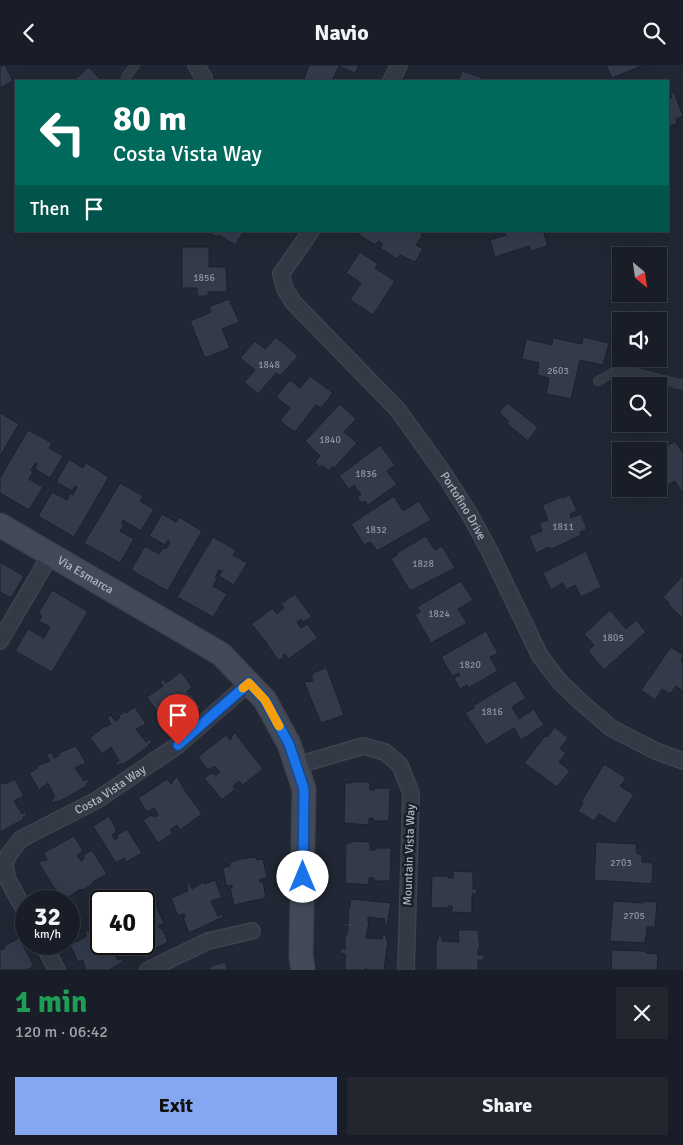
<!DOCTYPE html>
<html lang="en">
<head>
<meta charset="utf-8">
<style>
  body { margin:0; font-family:Signika,sans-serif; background:#22262f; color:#f1f3f6; height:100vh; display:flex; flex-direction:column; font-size:19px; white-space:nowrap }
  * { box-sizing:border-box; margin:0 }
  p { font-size:16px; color:#9fa2a7 }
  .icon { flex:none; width:28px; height:28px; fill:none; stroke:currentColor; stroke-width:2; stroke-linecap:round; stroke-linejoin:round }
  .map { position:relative; height:905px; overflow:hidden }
  .drawer { display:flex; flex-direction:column; background:#191d27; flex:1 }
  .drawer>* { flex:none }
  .banner { position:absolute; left:15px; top:15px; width:654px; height:152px; border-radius:0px; box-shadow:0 5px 20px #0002,0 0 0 1px #373b44; background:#00695c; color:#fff; overflow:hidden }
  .needle { width:32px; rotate:151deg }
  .buttons { position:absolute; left:612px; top:182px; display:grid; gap:10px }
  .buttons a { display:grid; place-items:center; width:55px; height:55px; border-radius:0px; background:#191d27; box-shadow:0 5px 20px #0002,0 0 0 1px #373b44; font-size:25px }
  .speed { position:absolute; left:15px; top:825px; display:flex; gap:10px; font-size:25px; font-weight:700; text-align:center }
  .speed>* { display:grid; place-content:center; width:65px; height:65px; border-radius:50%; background:#191d27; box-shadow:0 5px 20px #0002,0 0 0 1px #373b44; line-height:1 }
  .speed small { font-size:12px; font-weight:400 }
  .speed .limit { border:2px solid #111; border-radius:8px; background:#fff; color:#111 }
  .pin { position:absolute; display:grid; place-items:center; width:42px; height:42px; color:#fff; margin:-51px -21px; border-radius:50% 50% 50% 0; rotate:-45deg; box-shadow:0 0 5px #0007 }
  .pin .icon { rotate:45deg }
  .me { position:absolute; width:55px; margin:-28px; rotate:0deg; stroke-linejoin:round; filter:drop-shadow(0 0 4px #0008) }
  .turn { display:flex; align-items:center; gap:18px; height:105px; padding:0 15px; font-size:22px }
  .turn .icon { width:65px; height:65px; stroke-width:2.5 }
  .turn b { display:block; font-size:35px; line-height:42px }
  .then { display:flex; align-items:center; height:48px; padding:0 15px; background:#0003; gap:10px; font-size:19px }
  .round { display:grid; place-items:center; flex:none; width:52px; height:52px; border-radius:0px; background:#22262f }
  .headline { display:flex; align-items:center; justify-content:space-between; height:85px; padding:0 15px }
  h1 { font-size:30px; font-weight:700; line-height:38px; color:#1e9e55 }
  .cta { display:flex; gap:10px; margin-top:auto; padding:10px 15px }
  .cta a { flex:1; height:58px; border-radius:0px; background:#85a6f0; color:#111; font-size:20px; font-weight:700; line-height:58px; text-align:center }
  .cta a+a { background:#22262f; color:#f1f3f6 }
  header { display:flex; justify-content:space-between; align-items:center; height:65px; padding:0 15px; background:#191d27; font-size:22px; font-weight:700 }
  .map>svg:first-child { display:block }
</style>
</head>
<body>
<header><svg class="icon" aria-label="back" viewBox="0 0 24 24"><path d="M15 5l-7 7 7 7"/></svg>Navio<svg class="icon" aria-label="search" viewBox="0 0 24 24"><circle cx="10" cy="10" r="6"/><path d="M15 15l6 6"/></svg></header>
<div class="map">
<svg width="683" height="905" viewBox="0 0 683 905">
  <rect width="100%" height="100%" fill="#212734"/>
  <path fill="#333b4b" stroke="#1b212c" d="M5,0L13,16L0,23V2Z
    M309,0H359L355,8L339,1L333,14L338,16H306L304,14Z
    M606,0H644L612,13Z
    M89,2L102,16H77L75,14Z
    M462,6L483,13L482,16H458Z
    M674,27L683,51L676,54L677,58L668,62V34L672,32L670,28Z
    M207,166H244L235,180L219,170L217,172Z
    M361,166H422L421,173L416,180L423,184L415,197L400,190L397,194L380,183L383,179L378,176L375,180L359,170Z
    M504,166H543L548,181L531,186L529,181L495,192L490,175L506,170Z
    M182,182H209V202H226L227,227H208V231H197V223H182Z
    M360,187L378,199L375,203L395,216L373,250L350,235L361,218L346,208Z
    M229,234L239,257L222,264L230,283L205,293L190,256L211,247L209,242Z
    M276,272L298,291L280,311L276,308L258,329L244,317L255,305L240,293L255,276L265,284Z
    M583,272L609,278L603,300L580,295L571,334L546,329L549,313L537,310L539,298L522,294L526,274L552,280L553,273L582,279Z
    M310,311L333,328L321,343L316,340L295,367L280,356L290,343L276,332L290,315L300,323Z
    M507,338L538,362L528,376L507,359L509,356L499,348Z
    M340,339L356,354L344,367L357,378L334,403L332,402L329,406L322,400L320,402L315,397L320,391L305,376Z
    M0,348L19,359L0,391Z
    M28,365L52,378L49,383L63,391L50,413L35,404L37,399L35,398L31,405L33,407L29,414L43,422L29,445L0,428V413Z
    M654,376L659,386L675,376L683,388V429L675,416L662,424L659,423V386H637Z
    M380,380L395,400L387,406L397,419L368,440L365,436L362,438L357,432L361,430L354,420L349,424L339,411Z
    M69,394L83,403L86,398L109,412L74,472L38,451L52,427L67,435L70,428L73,430L77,422L75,421L72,426L56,417Z
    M120,418L143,431L140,436L154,444L141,466L123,455L122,458L124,460L120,466L134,474L120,498L84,478Z
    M570,430L577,446L570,449L571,453L581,449L587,464L580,467L581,470L554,483L550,484L549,482L536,488L529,471L542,466L539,458L548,455L542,440L562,432L563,433Z
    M394,431L403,446L419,436L431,455L377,486L371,477L364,480L351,459Z
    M162,449L176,457L179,452L202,466L168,525H166L131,505L145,481L159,489L163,483L166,484L170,477L168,475L165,480L149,471Z
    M426,471L435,485L442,481L455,503L410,526L391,494L397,490L395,489Z
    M213,472L236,485L233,490L247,498L234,520L219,511L222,506L219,505L215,512L217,514L213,521L227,529L213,552L177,532Z
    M586,486L601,522L581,532L575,520L566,525L563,518L551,525L543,508Z
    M0,497L24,511L11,533L0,527Z
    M683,510V554L668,539L669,538L663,532Z
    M461,516L473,535L458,544L467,558L431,578L415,550L420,547L417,542Z
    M52,525L87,546V548L52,607L15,586L28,564L44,573L50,562L39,556L42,551L38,549Z
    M295,529L312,552L303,557L301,554L297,557L301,563L307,559L318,573L288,594L285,589L283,590L284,592L279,596L266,578H267L251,559L273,543L277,549L284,543L281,539Z
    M610,545L626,564L636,555L646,567L604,605L588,586L594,580L584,569Z
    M486,566L498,588L490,592L498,606L468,623L467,620L460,624L454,613L460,610L459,608L452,611L441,592Z
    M671,582L683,590L681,596L683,597V626L676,621L670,629L662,624L655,635L641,625Z
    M325,603L327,604L344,650L321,658L304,617L313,616L311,610L314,609L313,608Z
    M181,607L192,622L187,627L189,630L190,628L201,642L174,661L164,647L166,646L164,643L158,648L147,632L163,621L160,616L163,614L166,618Z
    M515,615L526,633L512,642L519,654L534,644L544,660L521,675L514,663L486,680L465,648L474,643L473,641Z
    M135,642L146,659L136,664L146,677L150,674L152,677L148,680L149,681L122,700L121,698L117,701L115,698L119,696L111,682L102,689L90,673L105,661L106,662L111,659L107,653L111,650L115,656L120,653L119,651L125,646L126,648Z
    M555,662L568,673L560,684L566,688L559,697L570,706L557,722L524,698L545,671L547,672Z
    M235,668L263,704L243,720L239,716L233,721L235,724L222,735L204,713L212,708L216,710L220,707L214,701L210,704H207L198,692L226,670L230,675L232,673L231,672Z
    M76,681L86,698L75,703L84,716L88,714L89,717L86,719L87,721L58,737L57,736L53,738L51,735L55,732L48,718L39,725L29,708L38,703L37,701L50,696L47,690L51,687L54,693L60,690L59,688Z
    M604,699L626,713L620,721L634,730L615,759L599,749L594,756L578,746L583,738L581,737Z
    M177,712L188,730L202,749L180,765L177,760L170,765L173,768L158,778L143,755L151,750L155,752L158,750L154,743L149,746H146L138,733L167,714L171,719L173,717L172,716Z
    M15,714L24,731L14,736L22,749L26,747L27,750L23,752L24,754L0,767V720L4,717L5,719Z
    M351,717H370V725H374V723H390L389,756H374L373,753H369V760L344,758L345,718H351Z
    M109,751L116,764V767L112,770L115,775L118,773L117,770L127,764L142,788L126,797L124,793L116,798L93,761Z
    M74,771L82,784V787L77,790L81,796L84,794V790L92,785L107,809L93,817V818L85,824L79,825L62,836L39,798L44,794L45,796L47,795L44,789L45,787Z
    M351,776L370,777V785H375V783H391L390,816H374V813H369V820L345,818L346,778H351Z
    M596,777L636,779L637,789H642V797L653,798L652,819L594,815Z
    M256,792L257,795L263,794L267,813L260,814V817H263L266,833L234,840L230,823H232V820L226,821L223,803L230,801L229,798L240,794Z
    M453,806L473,807V824H477V829H472V848L454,847L452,849V841H448L447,843H431L432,811H448V813H453Z
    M215,815L222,833L211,836L218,851L222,849L223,852L189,868L183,853L185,852L184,849L178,851L171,833L188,826L187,818L189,817L192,824L204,817L205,819Z
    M351,834L391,838L387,860L384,859L385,854L368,852V856H369L366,873L382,874L383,870H387L386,875H388L384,905H368L365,903V905H345V889L340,888V884H345V870H347L348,861L342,860V858L348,859L349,842H350Z
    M613,836L644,838V836L657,837L655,862H647L645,878L610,876Z
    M156,841L164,858L158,861L160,864L162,863L168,877L138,892L137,890L134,892L132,889L136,887L133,879H144V846Z
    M101,863V879H119L110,881L118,895L122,893L123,897L109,905H86L83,898H84L83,895L78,897L70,880L87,871L85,868L88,864L90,870Z
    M458,865H478L480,884H478V890H484V895H478V905H436V876H438V871H442V876L459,877Z
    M19,873L34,901L27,905H0V881L2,885L5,883L4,881Z
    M612,885L646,886V888L658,889L657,905H611Z
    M225,897L228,905H209L208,903L215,900Z"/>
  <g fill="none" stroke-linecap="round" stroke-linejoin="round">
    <g stroke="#3d434f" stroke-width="10">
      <path id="lane" d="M126,12L135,0
        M598,316L614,307H632L683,320"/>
    </g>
    <g stroke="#3d434f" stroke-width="18">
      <g id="street">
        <path d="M196,0L204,13"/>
        <path d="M391,16L399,0"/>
        <path id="s1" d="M311,166L281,209L285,224L293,237L398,345L444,409L470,450L489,485L540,591L560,617L582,638L611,663L656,686L683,696"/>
        <path d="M0,576L51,489"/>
        <path d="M295,701L363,681L385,687L400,700L411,728L406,905"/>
        <path id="s2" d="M26,848L7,813L5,798L9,789L21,774L97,735L178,680L249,618"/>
        <path d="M43,879L57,905"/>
        <path d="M148,905L208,876L252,866"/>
      </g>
    </g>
    <g stroke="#3d434f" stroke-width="25">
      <g id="secondary">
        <path id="s3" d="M0,460L221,589L265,635L289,679L304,724L301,891L303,905"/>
      </g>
    </g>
    <use href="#lane" stroke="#343a45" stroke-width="8"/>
    <use href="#street" stroke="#343a45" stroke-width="15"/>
    <use href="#secondary" stroke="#424958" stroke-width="22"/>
  </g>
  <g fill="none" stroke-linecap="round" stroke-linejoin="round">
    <g stroke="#114b97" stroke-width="12">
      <path id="route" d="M178,680L249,618L265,635L289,679L304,724L303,812"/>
    </g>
    <use href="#route" stroke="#1a73e8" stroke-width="9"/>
    <path stroke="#f59e0b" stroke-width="9" d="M243,623L249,618L265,635L279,661"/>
  </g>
  <g text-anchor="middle" stroke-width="5" stroke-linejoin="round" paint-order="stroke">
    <g font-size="10" fill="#8d94a2">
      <text x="204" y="216">1856</text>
      <text x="269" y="303">1848</text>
      <text x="558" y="309">2603</text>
      <text x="330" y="378">1840</text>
      <text x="366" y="412">1836</text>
      <text x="563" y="465">1811</text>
      <text x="376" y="468">1832</text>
      <text x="423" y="502">1828</text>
      <text x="439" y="552">1824</text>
      <text x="613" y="576">1805</text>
      <text x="470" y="603">1820</text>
      <text x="492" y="650">1816</text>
      <text x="621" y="801">2703</text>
      <text x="634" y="854">2705</text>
    </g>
    <g font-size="12" fill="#aeb4c2" stroke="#191f2a">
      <text dy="4" stroke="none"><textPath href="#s1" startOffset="350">Portofino Drive</textPath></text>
      <text dy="4" stroke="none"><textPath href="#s3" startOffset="99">Via Esmarca</textPath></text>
      <text dy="4" stroke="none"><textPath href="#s2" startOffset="186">Costa Vista Way</textPath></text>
      <text transform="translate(409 790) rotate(-88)" y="4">Mountain Vista Way</text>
    </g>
  </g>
</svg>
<div class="buttons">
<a><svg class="needle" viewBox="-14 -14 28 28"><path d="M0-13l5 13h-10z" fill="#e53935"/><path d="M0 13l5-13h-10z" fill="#9fa2a7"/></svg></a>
<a><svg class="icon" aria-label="sound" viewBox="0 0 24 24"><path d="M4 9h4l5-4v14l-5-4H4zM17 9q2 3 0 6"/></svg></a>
<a><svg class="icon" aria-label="search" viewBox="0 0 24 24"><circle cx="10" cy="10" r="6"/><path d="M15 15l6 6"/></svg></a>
<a><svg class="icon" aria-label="layers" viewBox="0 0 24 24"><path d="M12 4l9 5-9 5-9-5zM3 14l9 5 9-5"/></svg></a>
</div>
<div class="speed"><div>32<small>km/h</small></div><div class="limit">40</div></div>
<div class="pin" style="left:178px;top:680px;background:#d93025"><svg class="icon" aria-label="arrive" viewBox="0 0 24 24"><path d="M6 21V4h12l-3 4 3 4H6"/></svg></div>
<svg class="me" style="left:303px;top:812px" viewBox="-20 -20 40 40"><circle r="19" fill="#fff"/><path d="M0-13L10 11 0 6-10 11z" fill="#1a73e8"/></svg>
<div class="banner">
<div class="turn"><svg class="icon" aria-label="left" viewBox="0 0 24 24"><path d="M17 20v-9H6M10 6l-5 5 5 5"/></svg><div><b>80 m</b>Costa Vista Way</div></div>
<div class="then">Then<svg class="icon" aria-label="arrive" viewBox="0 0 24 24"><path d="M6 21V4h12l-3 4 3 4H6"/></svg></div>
</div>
</div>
<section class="drawer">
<div class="headline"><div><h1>1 min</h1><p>120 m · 06:42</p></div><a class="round"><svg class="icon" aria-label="close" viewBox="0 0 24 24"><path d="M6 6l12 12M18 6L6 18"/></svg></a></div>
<div class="cta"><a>Exit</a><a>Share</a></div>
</section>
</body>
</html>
